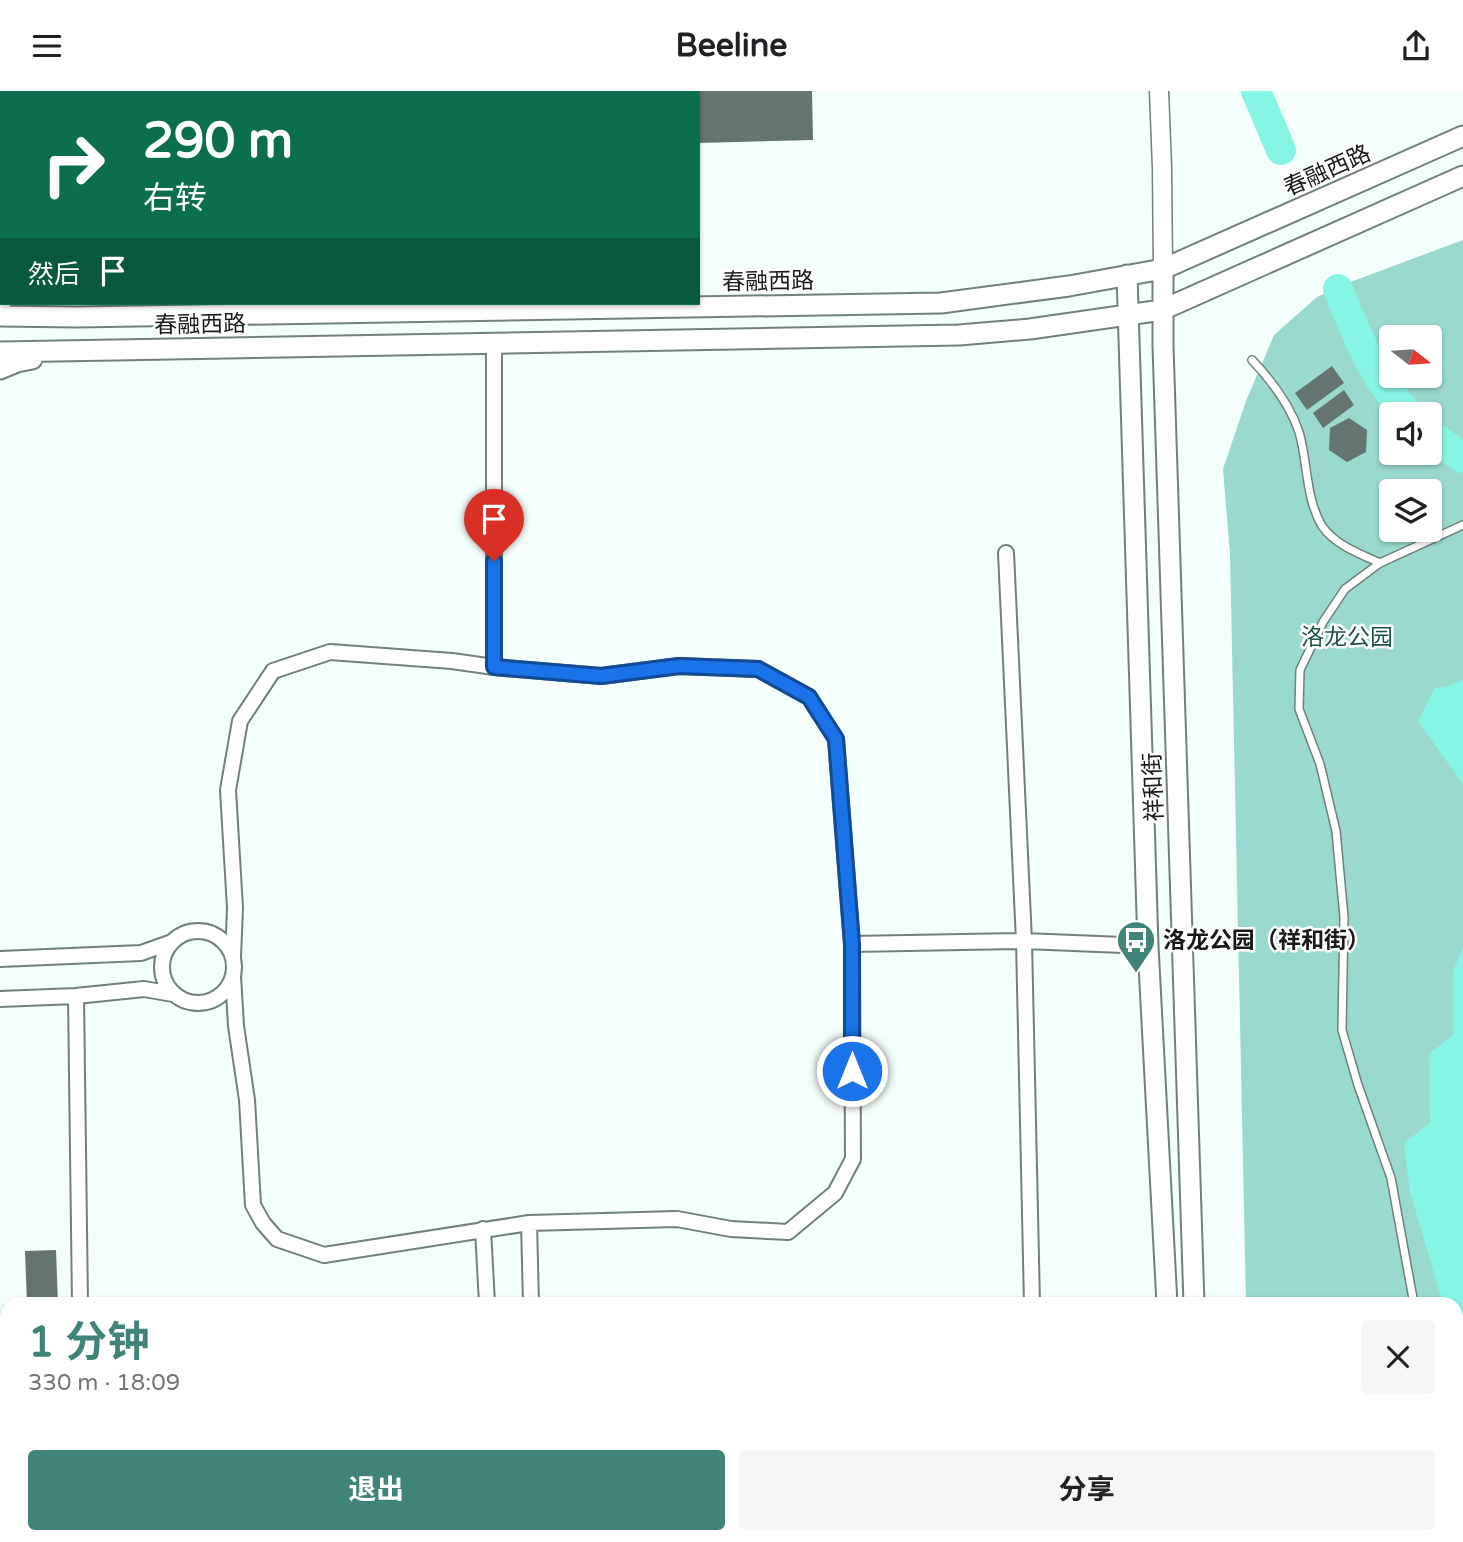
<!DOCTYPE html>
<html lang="zh">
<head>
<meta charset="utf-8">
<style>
  body { margin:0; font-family:"Varela Round","Noto Sans SC",sans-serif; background:#f6f6f6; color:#202124; height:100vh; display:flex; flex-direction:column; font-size:26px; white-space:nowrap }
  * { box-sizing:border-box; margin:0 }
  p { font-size:23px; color:#757577 }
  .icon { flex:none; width:38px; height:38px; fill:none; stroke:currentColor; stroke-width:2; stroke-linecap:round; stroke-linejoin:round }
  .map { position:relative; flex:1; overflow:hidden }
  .panel { position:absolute; left:0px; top:1206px; width:1463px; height:247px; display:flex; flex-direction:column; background:#fff; border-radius:21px 21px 0 0; box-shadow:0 2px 5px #0004 }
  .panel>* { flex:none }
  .top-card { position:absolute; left:0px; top:0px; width:700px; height:214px; box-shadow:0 2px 5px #0004; background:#0b6e4f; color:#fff; overflow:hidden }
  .needle { width:46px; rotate:107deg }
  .fabs { position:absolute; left:1379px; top:234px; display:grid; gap:14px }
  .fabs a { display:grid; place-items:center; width:63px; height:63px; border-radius:7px; background:#fff; box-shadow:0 2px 5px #0004; font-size:35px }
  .pin { position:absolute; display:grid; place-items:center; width:60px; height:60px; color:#fff; margin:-72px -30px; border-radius:50% 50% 50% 0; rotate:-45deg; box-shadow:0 0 7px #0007 }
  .pin .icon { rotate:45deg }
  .me { position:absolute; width:77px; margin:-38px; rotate:0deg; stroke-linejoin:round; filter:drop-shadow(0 0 5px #0008) }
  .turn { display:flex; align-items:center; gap:24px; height:147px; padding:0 28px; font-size:32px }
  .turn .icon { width:91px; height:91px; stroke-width:2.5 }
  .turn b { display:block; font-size:49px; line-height:60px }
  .then { display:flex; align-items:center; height:66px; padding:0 28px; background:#0003; gap:14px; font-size:26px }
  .round { display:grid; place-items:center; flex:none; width:74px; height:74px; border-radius:7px; background:#f6f6f6 }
  .overview { display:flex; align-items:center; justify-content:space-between; height:119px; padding:0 28px }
  h1 { font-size:42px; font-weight:700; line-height:52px; color:#408479 }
  .primary-button { display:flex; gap:14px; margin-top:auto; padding:14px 28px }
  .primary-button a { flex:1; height:80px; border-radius:7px; background:#408479; color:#fff; font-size:28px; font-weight:700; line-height:80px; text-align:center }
  .primary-button a+a { background:#f6f6f6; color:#202124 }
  header { display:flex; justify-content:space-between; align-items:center; height:91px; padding:0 28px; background:#fff; font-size:32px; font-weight:700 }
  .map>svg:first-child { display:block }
</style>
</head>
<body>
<header><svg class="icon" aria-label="menu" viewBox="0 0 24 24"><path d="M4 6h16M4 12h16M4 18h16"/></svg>Beeline<svg class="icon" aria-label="share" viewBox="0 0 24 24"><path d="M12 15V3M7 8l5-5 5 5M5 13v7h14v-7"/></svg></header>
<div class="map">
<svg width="1463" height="1451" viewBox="0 0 1463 1451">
  <rect width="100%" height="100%" fill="#f4fefc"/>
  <path fill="#9adace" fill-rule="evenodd" d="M1463,149V1451H1251V1446H1456V1213H1246L1230,463L1223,378L1246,310L1274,244L1317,206L1353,190ZM1391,247H1430V285H1391ZM1391,324H1430V362H1391ZM1391,401H1430V439H1391Z"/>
  <path fill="#87f5e3" d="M1463,589V693L1418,630L1435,597L1446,596Z
    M1463,856V1451H1382V1446H1456V1324L1458,1322L1456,1320V1213H1443L1410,1101L1404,1052L1430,1032L1429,963L1453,944V880Z"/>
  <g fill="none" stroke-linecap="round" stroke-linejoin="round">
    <path stroke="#87f5e3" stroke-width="30" d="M1256,0L1281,59
      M1338,198C1357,244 1373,289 1410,324
      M1430,343L1463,367"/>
  </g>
  <path fill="#647470" d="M698,0H812L813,49L698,52Z
    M1332,275L1344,292L1307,319L1295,302Z
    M1344,299L1354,314L1323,337L1313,322Z
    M1349,327L1367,339L1366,361L1347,371L1329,359L1330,337Z
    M56,1159L58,1213H27L25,1160Z"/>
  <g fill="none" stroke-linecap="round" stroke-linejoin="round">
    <g stroke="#70807c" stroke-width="10">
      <path id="service" d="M1252,269C1271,289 1290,314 1299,341C1308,371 1305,406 1322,435C1335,454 1360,463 1380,472
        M1414,1213L1391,1087L1358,994L1342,939L1344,826L1336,740L1320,673L1299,618L1300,579L1323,531L1345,498L1380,472L1463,434
        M1364,1451L1365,1446"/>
    </g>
    <g stroke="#70807c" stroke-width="18">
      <path id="minor" d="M494,253V576
        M1006,462L1024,850L1032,1213
        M162 876a36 36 0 1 1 72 0a36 36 0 1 1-72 0Z
        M852,853L1024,850L1148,855
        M233,866L235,817L228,699L240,630L273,580L330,561L452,570L494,576L601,585L679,575L758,578L809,606L836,648L852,853L853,1068L835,1102L788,1141L731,1138L677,1128L529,1132L324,1164L277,1148L263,1132L253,1114L247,1009L236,935L233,885
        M0,868L141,862L172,851
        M76,905L80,1213
        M0,908L76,905L144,898L173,903
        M529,1132L531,1213
        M483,1138L487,1213
        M497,1446V1451
        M536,1446V1451"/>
    </g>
    <g stroke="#70807c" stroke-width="21">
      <path id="tertiary" d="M1159,0L1162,77L1163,178"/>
    </g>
    <g stroke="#70807c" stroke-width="23">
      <path id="secondary" d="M1163,178V255L1194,1213
        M1127,184L1148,855L1167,1213
        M0,210H2
        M0,225L77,226L941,212L1069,195L1163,178L1463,45
        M0,261L959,244L1030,238L1162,219L1463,85
        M0,278L17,271L32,268
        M1180,1446V1451
        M1201,1446V1451
        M0,1447L3,1451"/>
    </g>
    <use href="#service" stroke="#fff" stroke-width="7"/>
    <use href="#minor" stroke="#fff" stroke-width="14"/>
    <use href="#tertiary" stroke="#fff" stroke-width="18"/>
    <use href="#secondary" stroke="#fff" stroke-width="19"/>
  </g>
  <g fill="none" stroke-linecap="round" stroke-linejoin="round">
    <g stroke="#114b97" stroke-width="18">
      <path id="route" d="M494,470V576L601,585L679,575L758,578L809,606L836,648L852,853V980"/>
    </g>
    <use href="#route" stroke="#1a73e8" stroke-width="12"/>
  </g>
  <defs>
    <g id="bus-pin" transform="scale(2.0125)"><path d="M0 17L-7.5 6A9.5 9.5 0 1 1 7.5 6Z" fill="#408479" stroke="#fff"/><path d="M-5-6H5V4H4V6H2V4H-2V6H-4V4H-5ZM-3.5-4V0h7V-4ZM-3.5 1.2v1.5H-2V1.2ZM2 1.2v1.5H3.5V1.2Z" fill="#fff"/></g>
  </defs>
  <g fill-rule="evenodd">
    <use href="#bus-pin" x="1136" y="849"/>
  </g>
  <g text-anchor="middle" stroke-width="5" stroke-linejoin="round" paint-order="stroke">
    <g font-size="23" fill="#141b1a" stroke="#fff">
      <text transform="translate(1327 79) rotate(-24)" y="8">春融西路</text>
      <text transform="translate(768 190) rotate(-1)" y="8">春融西路</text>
      <text transform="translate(200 233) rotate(-1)" y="8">春融西路</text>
      <text transform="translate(1153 696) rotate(-92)" y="8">祥和街</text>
    </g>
    <g font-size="23" fill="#205149" stroke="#fff">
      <text x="1347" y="554">洛龙公园</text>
    </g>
    <g font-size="23" font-weight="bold" fill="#141b1a" stroke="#fff" text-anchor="start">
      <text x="1163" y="857">洛龙公园（祥和街）</text>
    </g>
  </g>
</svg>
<div class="fabs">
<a><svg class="needle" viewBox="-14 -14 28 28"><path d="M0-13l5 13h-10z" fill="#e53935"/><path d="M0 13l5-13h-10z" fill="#757577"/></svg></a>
<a><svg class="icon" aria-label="sound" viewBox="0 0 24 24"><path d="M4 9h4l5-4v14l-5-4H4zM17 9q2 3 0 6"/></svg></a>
<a><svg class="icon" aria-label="layers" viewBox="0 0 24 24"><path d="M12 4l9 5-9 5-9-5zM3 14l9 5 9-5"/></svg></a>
</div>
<div class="pin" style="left:494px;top:470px;background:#d93025"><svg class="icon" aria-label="arrive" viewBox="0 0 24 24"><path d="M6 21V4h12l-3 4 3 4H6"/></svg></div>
<svg class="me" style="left:852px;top:980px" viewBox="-20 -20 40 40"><circle r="17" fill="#1a73e8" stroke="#fff" stroke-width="3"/><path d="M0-11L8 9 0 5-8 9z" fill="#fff"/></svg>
<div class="top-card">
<div class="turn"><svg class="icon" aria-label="right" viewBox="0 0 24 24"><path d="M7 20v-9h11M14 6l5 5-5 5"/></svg><div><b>290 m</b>右转</div></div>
<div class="then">然后<svg class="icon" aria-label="arrive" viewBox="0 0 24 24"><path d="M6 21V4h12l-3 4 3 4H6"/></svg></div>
</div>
<section class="panel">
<div class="overview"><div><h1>1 分钟</h1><p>330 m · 18:09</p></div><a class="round"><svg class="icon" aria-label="close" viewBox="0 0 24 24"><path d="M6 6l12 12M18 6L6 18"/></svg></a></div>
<div class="primary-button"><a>退出</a><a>分享</a></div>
</section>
</div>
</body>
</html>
